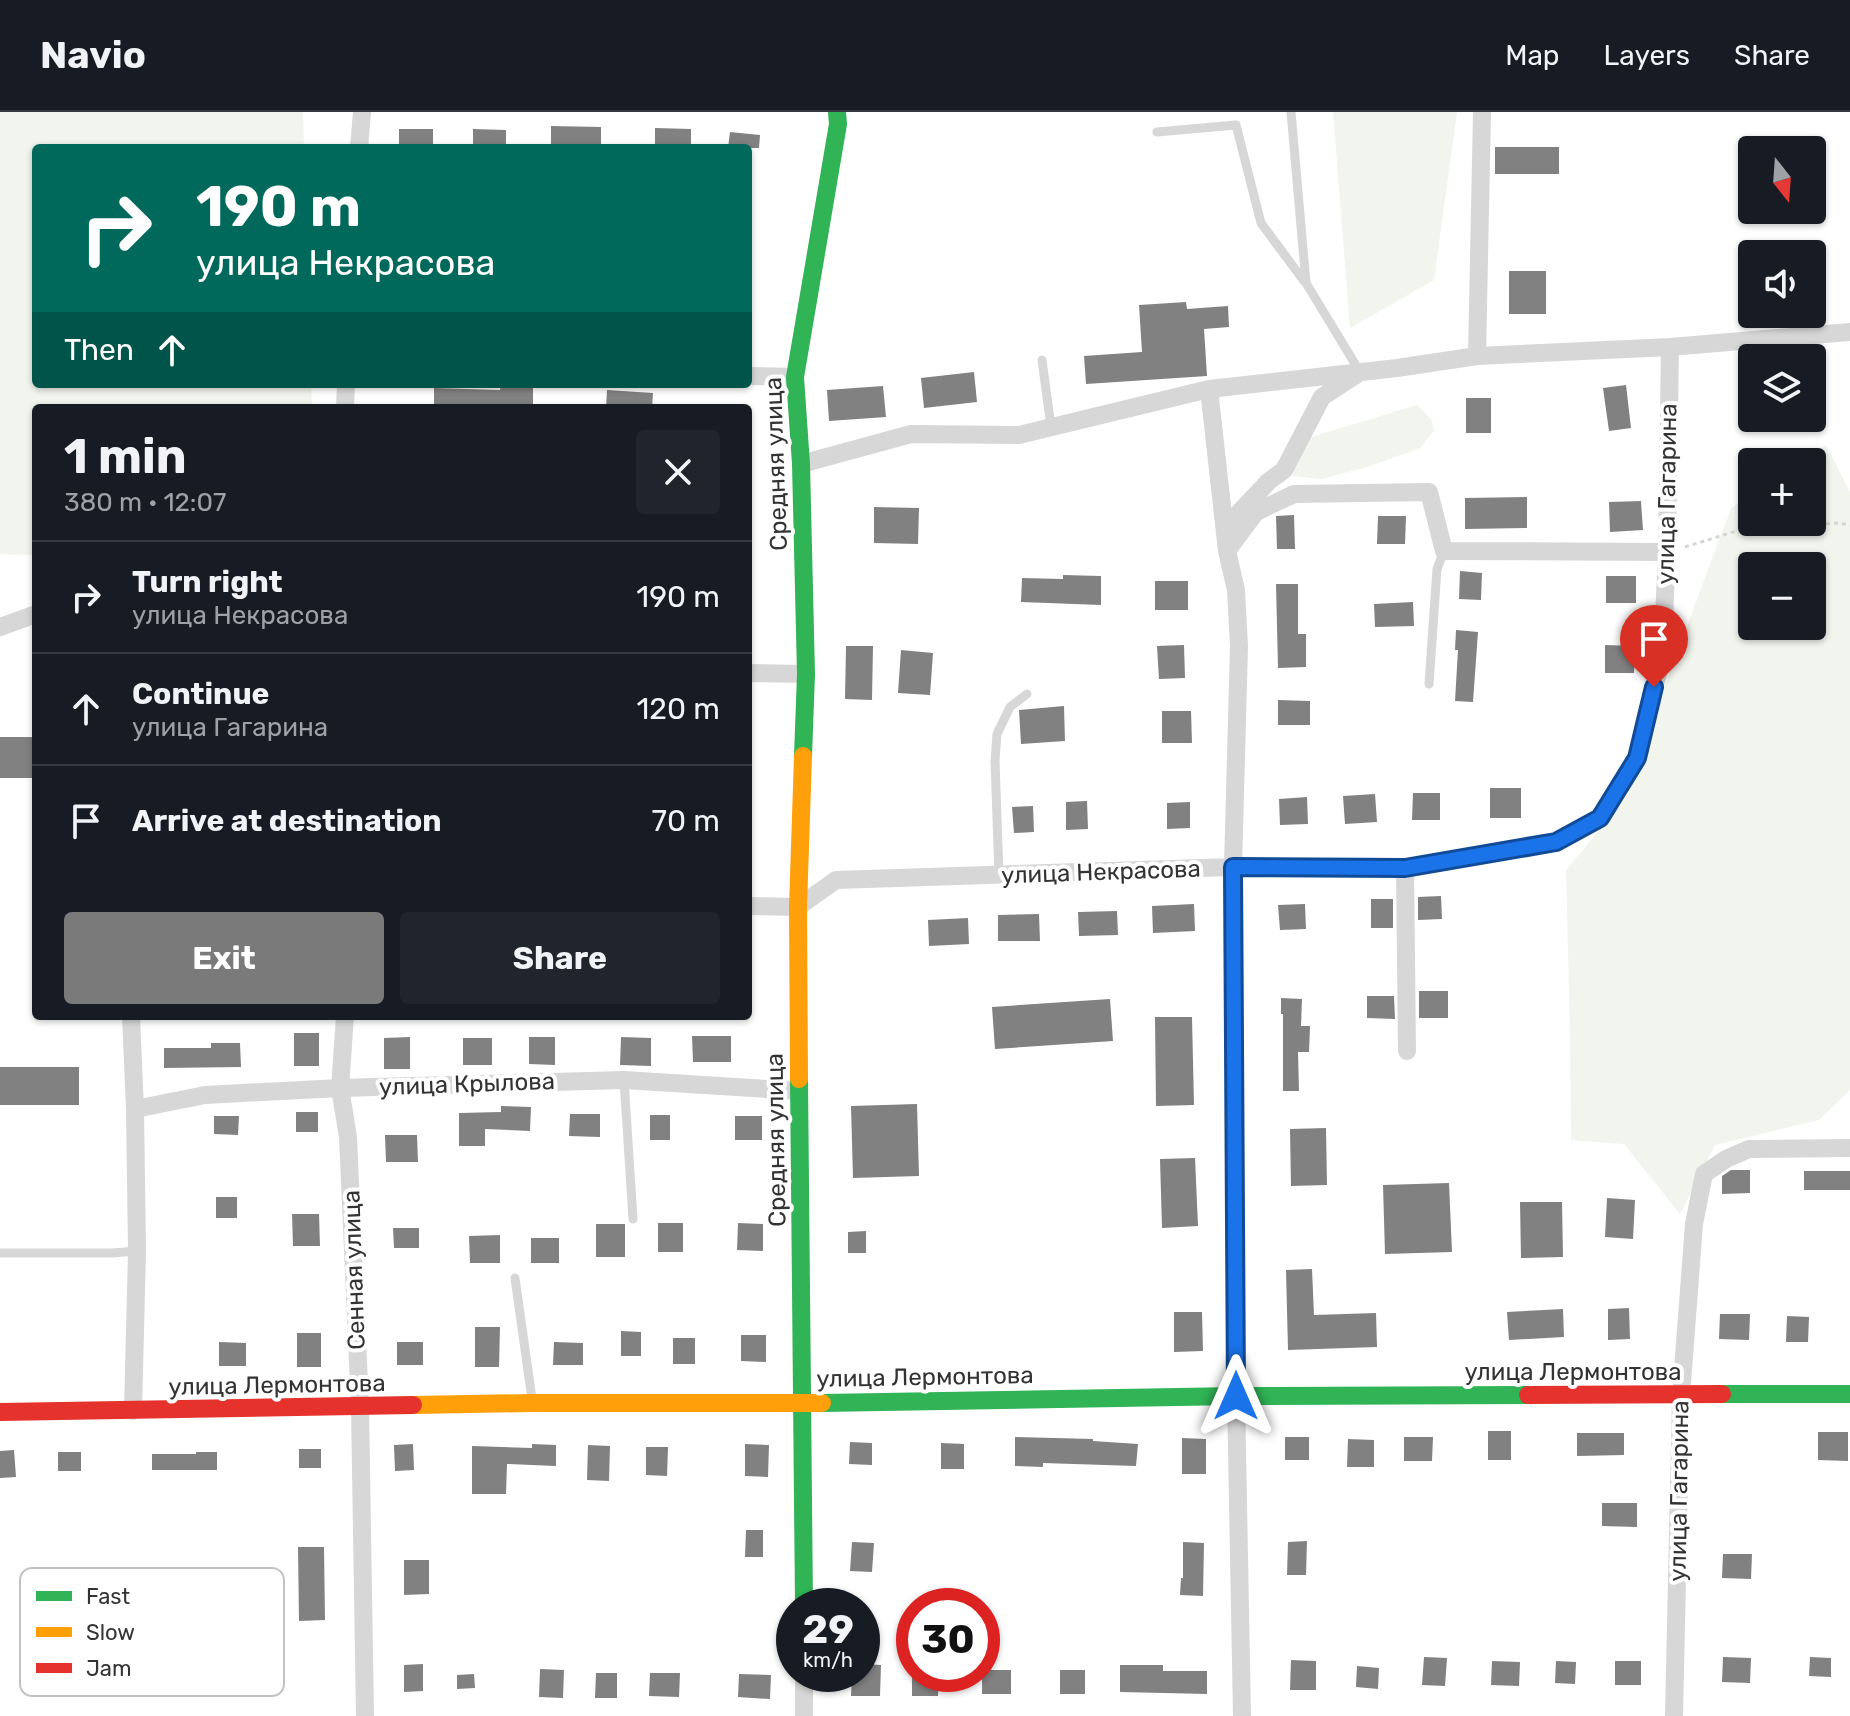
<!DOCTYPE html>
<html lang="en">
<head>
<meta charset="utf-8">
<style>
  body { margin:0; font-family:Rubik,sans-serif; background:#20242c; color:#f1f3f6; height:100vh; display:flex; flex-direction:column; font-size:30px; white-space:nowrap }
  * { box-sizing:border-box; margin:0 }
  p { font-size:26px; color:#9ea1a6 }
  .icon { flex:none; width:44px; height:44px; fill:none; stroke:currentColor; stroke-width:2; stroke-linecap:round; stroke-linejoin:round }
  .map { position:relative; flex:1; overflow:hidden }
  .details { position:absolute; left:32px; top:292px; width:720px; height:616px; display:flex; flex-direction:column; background:#171b24; border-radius:8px; box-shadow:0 2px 6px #0004 }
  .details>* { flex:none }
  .guide { position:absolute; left:32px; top:32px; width:720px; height:244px; border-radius:8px; box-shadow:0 2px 6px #0004; background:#00695c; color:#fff; overflow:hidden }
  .needle { width:52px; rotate:163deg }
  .buttons { position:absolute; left:1738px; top:24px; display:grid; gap:16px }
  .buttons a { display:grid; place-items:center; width:88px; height:88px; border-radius:8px; background:#171b24; box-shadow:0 2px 6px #0004; font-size:40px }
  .speed { position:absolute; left:776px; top:1476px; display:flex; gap:16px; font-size:40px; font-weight:700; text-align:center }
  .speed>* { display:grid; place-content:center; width:104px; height:104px; border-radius:50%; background:#171b24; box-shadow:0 2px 6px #0004; line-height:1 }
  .speed small { font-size:20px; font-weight:400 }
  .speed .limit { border:12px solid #d22; background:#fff; color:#111 }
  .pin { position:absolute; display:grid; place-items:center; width:68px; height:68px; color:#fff; margin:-82px -34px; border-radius:50% 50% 50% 0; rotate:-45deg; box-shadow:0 0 8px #0007 }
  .pin .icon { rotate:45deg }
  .me { position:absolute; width:88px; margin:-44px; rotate:0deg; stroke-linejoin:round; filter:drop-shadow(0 0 6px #0008) }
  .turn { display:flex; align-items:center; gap:28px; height:168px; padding:0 32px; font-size:36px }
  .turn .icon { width:104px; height:104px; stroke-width:2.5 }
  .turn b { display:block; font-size:56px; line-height:68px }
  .then { display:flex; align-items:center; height:76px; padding:0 32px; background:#0003; gap:16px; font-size:30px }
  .round { display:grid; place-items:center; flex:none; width:84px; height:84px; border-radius:8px; background:#20242c }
  .head { display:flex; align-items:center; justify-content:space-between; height:136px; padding:0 32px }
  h1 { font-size:48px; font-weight:700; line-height:60px }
  .primary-button { display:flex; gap:16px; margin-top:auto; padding:16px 32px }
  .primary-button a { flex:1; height:92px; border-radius:8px; background:#7a7a7a; color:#fff; font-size:32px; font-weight:700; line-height:92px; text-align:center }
  .primary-button a+a { background:#20242c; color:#f1f3f6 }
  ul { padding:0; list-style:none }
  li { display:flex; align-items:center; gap:24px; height:112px; padding:0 32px; border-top:2px solid #363941 }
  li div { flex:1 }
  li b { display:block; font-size:30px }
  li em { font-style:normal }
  header { display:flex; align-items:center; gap:48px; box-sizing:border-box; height:112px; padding:0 40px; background:#171b24; border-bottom:2px solid #363941 }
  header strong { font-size:38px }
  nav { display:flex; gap:44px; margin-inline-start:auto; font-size:28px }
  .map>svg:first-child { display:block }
</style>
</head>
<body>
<header>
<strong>Navio</strong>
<nav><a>Map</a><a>Layers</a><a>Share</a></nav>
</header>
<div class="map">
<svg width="1850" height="1604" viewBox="0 0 1850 1604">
  <rect width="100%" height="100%" fill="#fff"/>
  <path fill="#f1f5ed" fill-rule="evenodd" d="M0,0H303L304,36H36V272H311L312,296H36V443L0,442Z
    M1333,0H1457L1434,168L1350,216Z
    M1417,293L1431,307L1434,319L1420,336L1367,355L1322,367L1292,364L1296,347L1311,325Z
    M1826,333L1850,380V978L1819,1008L1715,1033L1680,1102L1624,1032L1571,1028L1570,920L1566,758L1628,684L1653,606L1731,396L1752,382V410H1812V350H1800ZM1752,454H1812V514H1752Z"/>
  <path fill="#818181" d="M551,14L601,15V36H551Z
    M655,16L691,17V36H655Z
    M399,17H433V36H399Z
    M473,17L506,18V36H473Z
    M730,20L760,23L759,36H728Z
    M1495,35H1559V62H1495Z
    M1509,159H1546V202H1509Z
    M1186,190L1187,197L1228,194L1229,215L1204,217L1207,264L1086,272L1084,244L1142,240L1139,193Z
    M974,260L977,290L924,296L921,266Z
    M501,272H533V296H434V276L500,278Z
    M1626,273L1631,316L1609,319L1603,276Z
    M883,274L886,305L829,309L827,278Z
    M607,278L653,281L652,296H606Z
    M1466,286H1491V321H1466Z
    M1527,385V416L1465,417V386Z
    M1641,389L1643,418L1610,420L1609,390Z
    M874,395L919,396L918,432L874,431Z
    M1294,403L1295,437H1277L1276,404Z
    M1378,404H1406L1405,432H1377Z
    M1460,459L1482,461L1481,488L1459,487Z
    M1063,463L1101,464V493L1021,490L1022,466L1063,467Z
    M1606,464H1636V491H1606Z
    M1155,469H1188V498H1155Z
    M1276,472H1298V522H1306V555L1278,556Z
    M1413,490L1414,514L1375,515L1374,492Z
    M1456,518L1478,520L1473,590L1455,589L1458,538H1455Z
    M1184,533L1185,566L1159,567L1157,534Z
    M1605,533L1635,534L1634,561H1605Z
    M846,534H873L872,588L845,587Z
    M901,538L933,541L930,583L898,581Z
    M1278,588L1310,589V613H1278Z
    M1064,594L1065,629L1021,632L1019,598Z
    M1162,599H1191L1192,631H1162Z
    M0,625H36V666H0Z
    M1490,676H1521V706H1490Z
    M1413,681H1440V708H1412Z
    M1375,682L1377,710L1345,712L1343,684Z
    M1307,685L1308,712L1280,713L1279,687Z
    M1087,689L1088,717L1066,718V690Z
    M1190,690V716L1167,717V691Z
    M1033,694L1034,720L1014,721L1012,695Z
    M1441,784L1442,807L1418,808V785Z
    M1371,787H1393V816H1371Z
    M1194,792L1195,819L1153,821L1152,794Z
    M1305,792L1306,817L1280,818L1278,793Z
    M1117,799L1118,823L1079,824L1078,800Z
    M1039,802L1040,829H998V803Z
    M968,806L969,832L929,834L928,808Z
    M1419,879H1448V906H1419Z
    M1367,884H1394L1395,907L1367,906Z
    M1281,886L1302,887L1301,914H1310L1309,940H1298L1299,979H1283V902H1281Z
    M1110,887L1113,929L995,937L992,895Z
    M1155,905H1192L1194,993L1156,994Z
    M294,921H319V954H294Z
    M692,924H731V950H693Z
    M410,925V957H384V926Z
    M529,925H555V953L529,952Z
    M621,925L651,926V954L620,953Z
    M463,926H492V953H463Z
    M211,931H240L241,955L164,956V936H211Z
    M0,955H79V993H0Z
    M917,992L919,1064L853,1066L851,994Z
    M501,994L531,995L530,1019L485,1017V1034H459V1001L501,1000Z
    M296,1000H318V1020H296Z
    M570,1002H600V1025L569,1024Z
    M650,1003H670V1028H650Z
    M214,1004H239L238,1023L214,1022Z
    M735,1004H762V1028H735Z
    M1326,1016L1327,1073L1291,1074L1290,1017Z
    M385,1023H417L418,1050H386Z
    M1195,1046L1198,1114L1162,1116L1160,1047Z
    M1731,1058H1750V1081L1722,1082V1064Z
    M1804,1059H1850V1078H1804Z
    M1449,1071L1452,1140L1385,1142L1383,1073Z
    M216,1085H237V1106H216Z
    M1607,1086L1635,1088L1633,1127L1605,1125Z
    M1520,1090H1562L1563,1145L1521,1146Z
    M292,1102H319L320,1134H293Z
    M658,1111H683V1140H658Z
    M738,1111L763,1112V1139L737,1138Z
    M596,1112H625V1145H596Z
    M393,1116H419V1136H394Z
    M866,1119V1141H848V1120Z
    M500,1123V1151H470L469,1124Z
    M531,1126H559V1151H531Z
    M1312,1157L1314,1203L1376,1201L1377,1235L1288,1238L1286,1158Z
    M1629,1196L1630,1227L1608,1228V1197Z
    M1563,1197L1564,1225L1509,1228L1507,1200Z
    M1174,1200H1202L1203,1239L1174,1240Z
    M1720,1202H1750L1749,1228L1719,1227Z
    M1787,1204L1809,1205L1808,1230H1786Z
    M475,1215H500L499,1255H475Z
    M621,1219L641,1220V1244H621Z
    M297,1221H321V1255H297Z
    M741,1223H766V1250L741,1249Z
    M673,1226H695V1252H673Z
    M219,1230L246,1231V1254H219Z
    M397,1230H423V1253H397Z
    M554,1230L583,1231V1253H553Z
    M1488,1319H1511V1348H1488Z
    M1818,1320H1848V1349L1818,1348Z
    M1577,1321H1624V1343L1577,1344Z
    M1015,1325L1093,1327V1329L1138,1332L1136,1354L1043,1351V1355L1015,1354Z
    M1285,1325H1309V1348H1285Z
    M1404,1325H1433L1432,1349H1404Z
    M1182,1326L1206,1327V1362H1182Z
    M1348,1327L1374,1328V1355H1347Z
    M850,1330L872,1331V1353L849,1352Z
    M941,1331L964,1332V1357H941Z
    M413,1332L414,1358L395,1359L394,1333Z
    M532,1332L556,1333V1354L507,1352L506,1382H472V1334L532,1336Z
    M745,1332L769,1333L768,1365L745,1364Z
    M588,1333L610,1334L609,1369L587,1368Z
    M646,1335H668L667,1364L646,1363Z
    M299,1337H321V1356H299Z
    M14,1338L16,1365L0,1366V1339Z
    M58,1340H81V1359H58Z
    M196,1340H217V1358H152V1342H196Z
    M1602,1391H1637V1415L1602,1414Z
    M746,1418H763V1445H745Z
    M1307,1429L1306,1463H1287L1288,1430Z
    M852,1430L874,1431L872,1460L850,1459Z
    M1183,1430L1204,1431L1203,1484L1180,1483L1181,1466H1183Z
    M298,1435H324L325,1508L299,1509Z
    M1723,1442H1752L1751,1467L1722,1466Z
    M404,1448H429V1482L404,1483Z
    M1424,1545L1447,1546L1445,1574L1422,1573Z
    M1723,1545L1751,1546L1750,1571L1722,1570Z
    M1810,1545L1831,1546V1565L1809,1564Z
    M1291,1548L1316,1549V1578H1290Z
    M1492,1549L1520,1550L1519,1574L1491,1573Z
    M1556,1549L1576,1550L1575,1572L1555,1571Z
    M1615,1549H1641V1573H1615Z
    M423,1552V1579L404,1580V1553Z
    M862,1552L881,1553L880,1584H851L852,1562H862Z
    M1120,1553H1163V1559H1207V1582L1120,1580Z
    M1357,1554L1379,1556L1378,1577L1356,1575Z
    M540,1557L564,1558L563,1586L539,1585Z
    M982,1558H1011V1582H982Z
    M1060,1558H1085V1582H1060Z
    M596,1561H617V1586H595Z
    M650,1561H680L679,1585L649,1584Z
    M474,1562L475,1576L457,1577V1563Z
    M739,1562L771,1563L770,1587L738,1585Z
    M912,1562H939L938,1584H912Z"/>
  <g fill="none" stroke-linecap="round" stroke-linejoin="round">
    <path stroke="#d6d6d6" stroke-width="3" stroke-dasharray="4 4" stroke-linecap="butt" d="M1685,435L1746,416L1839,411L1850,413"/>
    <path stroke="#d7d7d7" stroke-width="9" d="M1291,0L1306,171L1360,260
      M1157,20L1236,13L1261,111L1304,169
      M1042,248L1051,315
      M1429,572L1437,457L1444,439
      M999,763L995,649L997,622L1010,595L1027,582
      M624,968L633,1107
      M0,1141H112L137,1139
      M515,1166L532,1287"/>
    <path stroke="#d7d7d7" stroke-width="18" d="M359,36L362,0
      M1477,244L1482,0
      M748,264L795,265
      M1209,277L1227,439L1236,478L1239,534L1233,755L1236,1284L1242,1604
      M345,296L346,272
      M801,352L911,322L1019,323L1209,277L1397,256L1477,244L1670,235L1850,220
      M1230,428L1236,404L1269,369L1284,358L1322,285L1356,263
      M1227,439L1256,400L1294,382L1429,380L1444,439L1667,440
      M0,515L36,502
      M748,561L806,562
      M1405,756L1407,939
      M748,794L798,795L836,768L1233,755L1405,756L1556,730L1600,706L1637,646L1646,603L1662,548L1667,440L1670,235
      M131,904L135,997L137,1139L133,1299
      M345,904L340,976L348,1025L360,1295L365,1604
      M135,997L205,983L340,976L624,968L799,979
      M804,1562V1604
      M1674,1604L1681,1284L1694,1112L1704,1062L1726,1047L1749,1037L1850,1036"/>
    <path stroke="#30b455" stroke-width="18" d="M803,644L806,562L801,352L795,265L838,12L837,0
      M799,967L804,1494
      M1722,1282H1850
      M822,1291L1236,1284L1528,1283"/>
    <path stroke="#ff9f0a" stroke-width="18" d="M799,967L798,795L803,644
      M413,1293L532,1291H822"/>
    <path stroke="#e5322d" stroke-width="18" d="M1528,1283L1722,1282
      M0,1300L413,1293"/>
  </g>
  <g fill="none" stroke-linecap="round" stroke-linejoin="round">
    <g stroke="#114b97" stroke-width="20">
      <path id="route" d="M1236,1284L1233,755L1405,756L1556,730L1600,706L1637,646L1654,575"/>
    </g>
    <use href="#route" stroke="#1a73e8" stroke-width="14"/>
  </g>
  <g text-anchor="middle" stroke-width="8" stroke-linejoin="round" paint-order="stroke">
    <g font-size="24" fill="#333" stroke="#fff">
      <text transform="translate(776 352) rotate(-92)" y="8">Средняя улица</text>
      <text transform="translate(1667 382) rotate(-89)" y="8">улица Гагарина</text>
      <text transform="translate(1101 760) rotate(-2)" y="8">улица Некрасова</text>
      <text transform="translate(467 972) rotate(-2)" y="8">улица Крылова</text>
      <text transform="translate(776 1028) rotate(-91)" y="8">Средняя улица</text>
      <text transform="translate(354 1158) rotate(-92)" y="8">Сенная улица</text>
      <text x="1573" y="1268">улица Лермонтова</text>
      <text transform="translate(925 1265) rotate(-1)" y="8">улица Лермонтова</text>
      <text transform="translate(277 1273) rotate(-1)" y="8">улица Лермонтова</text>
      <text transform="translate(1679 1379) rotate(-89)" y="8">улица Гагарина</text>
    </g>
  </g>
  <rect x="20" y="1456" width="264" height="128" rx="12" fill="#fff" stroke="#c2c2c2" stroke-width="2"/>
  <rect x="36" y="1479" width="36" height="10" fill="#30b455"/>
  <rect x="36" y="1515" width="36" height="10" fill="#ff9f0a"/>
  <rect x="36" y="1551" width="36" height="10" fill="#e5322d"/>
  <g font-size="22" fill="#333">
    <text x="86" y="1492">Fast</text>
    <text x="86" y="1528">Slow</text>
    <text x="86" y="1564">Jam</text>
  </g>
</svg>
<div class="buttons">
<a><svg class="needle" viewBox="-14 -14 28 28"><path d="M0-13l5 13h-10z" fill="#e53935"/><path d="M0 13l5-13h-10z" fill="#9ea1a6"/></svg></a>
<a><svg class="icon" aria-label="sound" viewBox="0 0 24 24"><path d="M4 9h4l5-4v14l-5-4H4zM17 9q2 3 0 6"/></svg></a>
<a><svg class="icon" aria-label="layers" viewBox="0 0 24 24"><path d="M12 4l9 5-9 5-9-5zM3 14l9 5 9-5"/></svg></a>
<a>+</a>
<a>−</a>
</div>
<div class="speed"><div>29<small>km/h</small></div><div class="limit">30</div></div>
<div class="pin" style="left:1654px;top:575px;background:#d93025"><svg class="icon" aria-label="arrive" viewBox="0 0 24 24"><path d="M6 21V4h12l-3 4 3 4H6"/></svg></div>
<svg class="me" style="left:1236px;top:1284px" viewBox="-20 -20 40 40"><path d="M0-17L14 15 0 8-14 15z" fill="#1a73e8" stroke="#fff" stroke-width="4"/></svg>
<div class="guide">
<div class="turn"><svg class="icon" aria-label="right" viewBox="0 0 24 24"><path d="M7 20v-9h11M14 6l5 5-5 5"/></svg><div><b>190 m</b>улица Некрасова</div></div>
<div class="then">Then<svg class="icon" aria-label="ahead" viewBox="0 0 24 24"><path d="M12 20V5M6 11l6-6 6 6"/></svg></div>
</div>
<section class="details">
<div class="head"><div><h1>1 min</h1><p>380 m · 12:07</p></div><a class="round"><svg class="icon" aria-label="close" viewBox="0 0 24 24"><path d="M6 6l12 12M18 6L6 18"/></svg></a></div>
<ul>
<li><svg class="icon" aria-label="right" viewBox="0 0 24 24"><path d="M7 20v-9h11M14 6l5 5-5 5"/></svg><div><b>Turn right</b><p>улица Некрасова</p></div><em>190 m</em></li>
<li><svg class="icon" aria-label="ahead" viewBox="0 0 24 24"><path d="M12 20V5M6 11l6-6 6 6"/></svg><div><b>Continue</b><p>улица Гагарина</p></div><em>120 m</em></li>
<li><svg class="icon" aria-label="arrive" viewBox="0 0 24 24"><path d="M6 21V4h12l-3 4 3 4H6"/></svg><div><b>Arrive at destination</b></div><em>70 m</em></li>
</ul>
<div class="primary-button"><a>Exit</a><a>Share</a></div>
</section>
</div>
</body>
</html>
